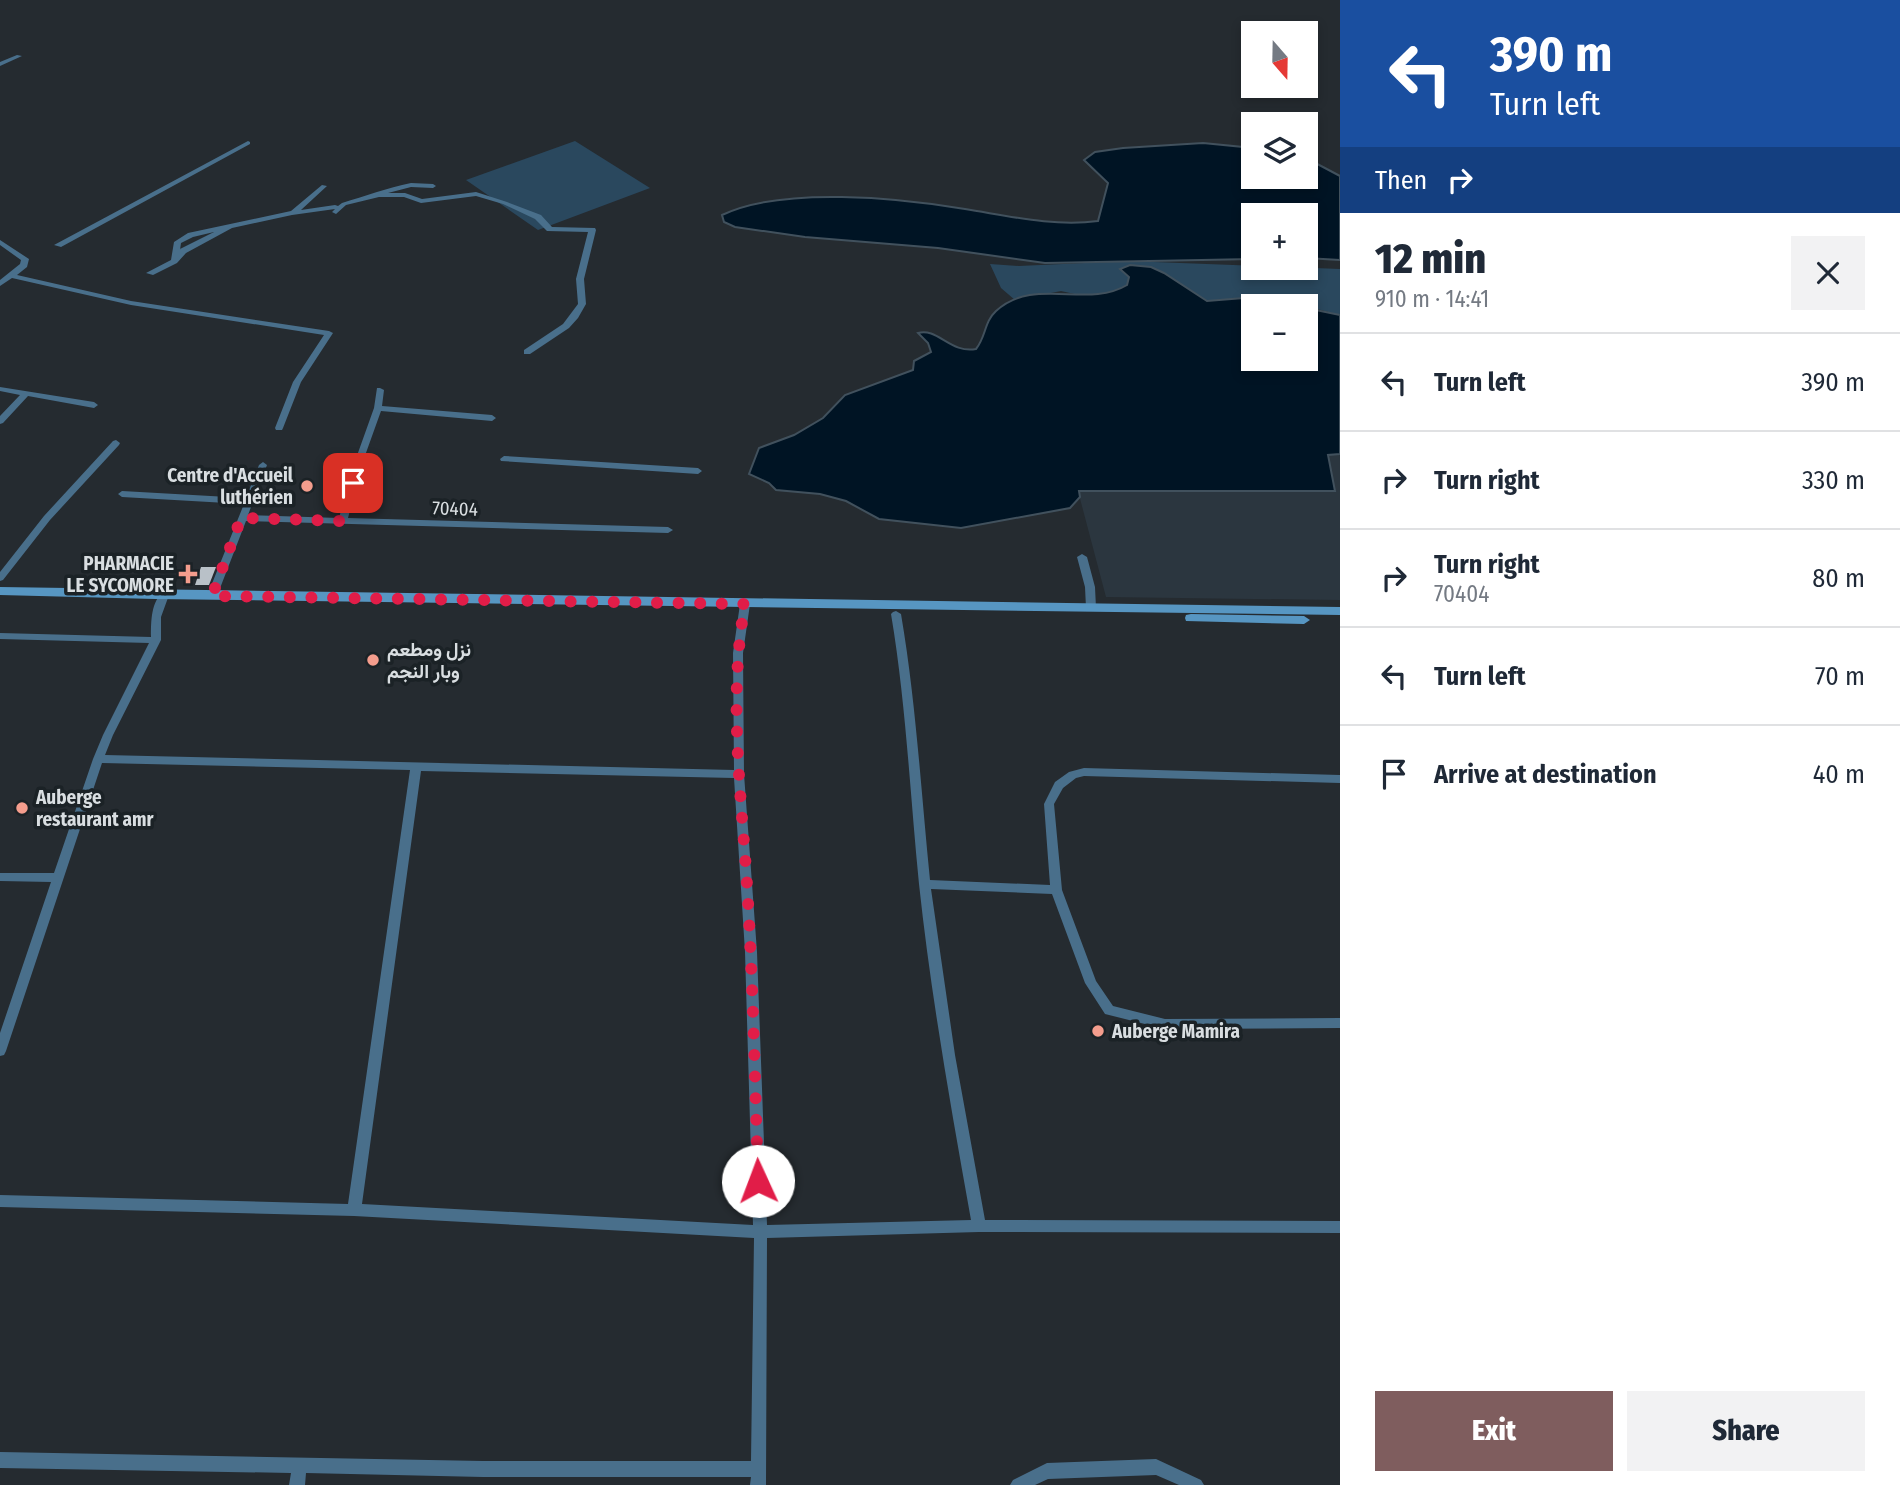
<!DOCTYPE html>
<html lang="en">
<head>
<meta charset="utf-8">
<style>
  body { margin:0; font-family:"Fira Sans Condensed",Vazirmatn,sans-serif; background:#f2f2f3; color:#1f2937; height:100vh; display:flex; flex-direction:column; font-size:26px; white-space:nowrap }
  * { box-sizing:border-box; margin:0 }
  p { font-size:23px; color:#747a83 }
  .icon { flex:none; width:38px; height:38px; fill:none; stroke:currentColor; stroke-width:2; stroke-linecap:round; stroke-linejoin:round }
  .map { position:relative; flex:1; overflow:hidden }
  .panel { display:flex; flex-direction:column; background:#fff; width:560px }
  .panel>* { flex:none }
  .top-card { background:#1a4fa0; color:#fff; overflow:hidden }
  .needle { width:46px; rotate:160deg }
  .fabs { position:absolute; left:1241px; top:21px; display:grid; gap:14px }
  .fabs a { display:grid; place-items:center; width:77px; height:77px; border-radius:0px; background:#fff; box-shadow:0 4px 10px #0003; font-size:35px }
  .pin { position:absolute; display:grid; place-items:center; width:60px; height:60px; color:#fff; margin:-30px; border-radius:14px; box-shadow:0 4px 10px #0006 }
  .me { position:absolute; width:77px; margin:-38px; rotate:358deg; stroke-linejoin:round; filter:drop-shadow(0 0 5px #0008) }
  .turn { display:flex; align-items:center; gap:24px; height:147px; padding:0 35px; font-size:32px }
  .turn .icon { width:91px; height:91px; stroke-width:2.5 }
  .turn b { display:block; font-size:49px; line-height:60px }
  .then { display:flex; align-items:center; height:66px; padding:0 35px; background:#0003; gap:14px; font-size:26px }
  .round { display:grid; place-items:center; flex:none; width:74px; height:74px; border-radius:0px; background:#f2f2f3 }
  .headline { display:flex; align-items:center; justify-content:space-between; height:119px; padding:0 35px }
  h1 { font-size:42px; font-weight:800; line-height:52px }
  .action { display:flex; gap:14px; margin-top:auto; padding:14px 35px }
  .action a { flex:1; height:80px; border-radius:0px; background:#7f5d5e; color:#fff; font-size:28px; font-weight:800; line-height:80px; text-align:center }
  .action a+a { background:#f2f2f3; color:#1f2937 }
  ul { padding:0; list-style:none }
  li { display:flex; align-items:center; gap:21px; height:98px; padding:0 35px; border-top:2px solid #e0e1e3 }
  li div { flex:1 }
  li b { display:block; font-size:26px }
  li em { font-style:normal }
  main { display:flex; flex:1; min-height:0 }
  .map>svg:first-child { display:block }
</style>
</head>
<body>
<main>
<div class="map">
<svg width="1340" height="1485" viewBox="0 0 1340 1485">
  <rect width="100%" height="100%" fill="#252b30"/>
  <path fill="#2b363f" d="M1340,454V600L1106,597L1078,491H1335L1328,455Z"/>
  <path fill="#2a485e" d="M575,141L650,188L538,230L466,180Z
    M1128,261L1340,269V315L1286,301L1244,298L1207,301L1151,267L1129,277L1127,286L1114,293L1088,297L1061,291L1015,300L1001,288L990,264L1019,266Z"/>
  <path fill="#001424" stroke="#41515d" stroke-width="2" d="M1203,143L1253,148V177H1306V158L1340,176V260L1306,258V215H1253V259L1045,263L938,248L805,237L735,227L724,222L722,215C782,186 900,198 965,209C1009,216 1054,227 1098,221L1108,183L1084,160L1095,152L1123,148Z
    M1130,265L1151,267L1164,273L1207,301L1244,298L1286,301L1301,306H1253V359H1306V308L1340,315V454L1328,455L1335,491H1079L1080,497L1070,508L961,528L879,519L846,501L820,494L776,490L769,483L749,474L759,448L794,435L823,418L845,395L913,370L914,361L931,352L928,343L918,333C937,327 951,354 976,349C986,337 984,322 996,311C1034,276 1087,309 1127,285L1129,277L1120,269Z"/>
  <path fill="#b9c1c8" d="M201,567H216L209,585H195Z"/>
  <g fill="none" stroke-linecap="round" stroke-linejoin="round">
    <path fill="#496f8b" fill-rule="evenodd" d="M17,55L22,56L0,66V62Z
      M248,141L250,142V144L61,247L54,245Z
      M411,183L433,184L436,186L433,188L411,187L388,193H405L422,199L476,192L507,202L541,215L552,227L595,228L596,230L584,279L586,304L578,318L569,328L530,354H524V350L563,324L578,304L576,279L588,232L547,231L535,219L503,204L476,196L421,203L404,197H379L346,205L336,214L332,212L335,209L292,215L232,228L186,253L177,263L153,275L146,273L171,260L174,242L188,233L291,211L322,185L327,186L301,210L335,205L338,206L342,203C365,196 387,188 411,183ZM214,232L180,249V250L181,243L193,237Z
      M0,240L29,259L27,267L17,275L131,301L329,331L333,333L301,382L283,428L282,430H276L275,428L293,382L324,335L131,305L12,278L0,286V280L20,264L21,260L0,245Z
      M0,387L94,402L98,405L94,408L28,396L3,423L0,424V416L20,395L0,391Z
      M377,388H380L384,390L382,406L492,415L496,418L492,421L381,411L362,464L348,518L668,527L673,530L668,533L246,521L217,596L212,599L207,596L244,504L122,497L118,494L122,491L246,498L259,465L263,462L267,465L248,515L339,518L354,464L374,408Z
      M116,440L120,443L119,445L50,520L3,580L0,581V572L44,516L113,441Z
      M504,456L698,468L702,471L698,474L501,461L500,459Z
      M1082,554L1087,557L1095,587L1096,608L1091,611L1086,608L1085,587L1077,557Z
      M164,592L169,595L161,617V640L113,735L105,755L734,770L733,653L740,604L742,602H748L750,604L743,653L744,774L757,952L767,1225L971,1220C951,1108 931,996 919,884C910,794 906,703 891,614L893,612L896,611L901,614C916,702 921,791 930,880L1050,885L1044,804L1055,782L1069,772L1084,768L1340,775V783L1084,776L1076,778L1063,788L1054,804L1062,890L1096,981L1113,1006L1165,1019L1340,1018V1028L1165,1029L1105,1014L1085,983L1052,894L931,889L955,1055L985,1220L1340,1221V1233L979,1232L767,1238L766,1485H750L751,1477H483L306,1473L305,1485H289L291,1473L0,1468V1452L483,1461H751L754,1238L354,1216L0,1207V1195L348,1204L410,770L102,763L6,1051L4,1055L0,1056V1033L51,882L0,881V873H54L93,759L103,735L149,643L0,639V633L151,637C151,622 151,600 164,592ZM421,771L734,778L745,952L753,1225L362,1204Z
      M1156,1459L1201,1480L1204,1485H1179L1156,1475L1048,1479L1035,1485H1010L1013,1480L1047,1463Z"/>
    <path fill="#5796c2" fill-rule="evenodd" d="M0,587L1340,607V615L155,599L0,595Z
      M1191,614L1304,616L1310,620L1304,624L1186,621L1185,618L1186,615Z"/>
  </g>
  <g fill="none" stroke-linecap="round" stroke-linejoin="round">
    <path stroke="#e11d48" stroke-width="12" stroke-dasharray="0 21.6" d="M353,483L343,521L241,518L212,596L745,604C728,695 741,792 747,884C753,983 755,1082 758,1181"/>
  </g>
  <g fill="#f49d8d" stroke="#1b2226" stroke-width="2.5">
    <circle cx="307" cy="486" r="7"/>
    <path d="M184.5 563.5h7v7h7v7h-7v7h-7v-7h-7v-7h7z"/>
    <circle cx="373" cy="660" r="7"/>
    <circle cx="22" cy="808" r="7"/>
    <circle cx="1098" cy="1031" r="7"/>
  </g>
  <g text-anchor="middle" stroke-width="7" stroke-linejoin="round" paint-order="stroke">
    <g font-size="19" font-weight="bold" fill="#d9dee1" stroke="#1b2226" text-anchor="start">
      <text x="293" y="482" text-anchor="end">Centre d'Accueil<tspan x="293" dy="22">luthérien</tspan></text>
      <text x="174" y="570" text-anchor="end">PHARMACIE<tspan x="174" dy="22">LE SYCOMORE</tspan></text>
      <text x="387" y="656">نزل ومطعم<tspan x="387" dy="22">وبار النجم</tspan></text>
      <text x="36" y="804">Auberge<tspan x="36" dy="22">restaurant amr</tspan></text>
      <text x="1112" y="1038">Auberge Mamira</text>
    </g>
    <g font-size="19" fill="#d9dee1" stroke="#1b2226">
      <text transform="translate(455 508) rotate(2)" y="7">70404</text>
    </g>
  </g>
</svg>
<div class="fabs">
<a><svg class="needle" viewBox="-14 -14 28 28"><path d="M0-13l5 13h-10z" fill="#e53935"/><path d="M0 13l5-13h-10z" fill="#747a83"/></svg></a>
<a><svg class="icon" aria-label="layers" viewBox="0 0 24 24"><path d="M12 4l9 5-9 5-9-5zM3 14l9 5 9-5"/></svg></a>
<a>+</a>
<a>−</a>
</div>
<div class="pin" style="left:353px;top:483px;background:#d93025"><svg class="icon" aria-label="arrive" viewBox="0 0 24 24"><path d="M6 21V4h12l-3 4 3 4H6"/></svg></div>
<svg class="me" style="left:758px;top:1181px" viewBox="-20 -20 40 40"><circle r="19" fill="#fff"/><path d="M0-13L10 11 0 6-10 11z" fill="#e11d48"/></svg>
</div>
<section class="panel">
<div class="top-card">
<div class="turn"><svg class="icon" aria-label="left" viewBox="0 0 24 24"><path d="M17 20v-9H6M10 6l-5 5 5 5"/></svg><div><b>390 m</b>Turn left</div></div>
<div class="then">Then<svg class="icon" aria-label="right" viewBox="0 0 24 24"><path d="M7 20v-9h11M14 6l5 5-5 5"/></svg></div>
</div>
<div class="headline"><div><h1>12 min</h1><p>910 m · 14:41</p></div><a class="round"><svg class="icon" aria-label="close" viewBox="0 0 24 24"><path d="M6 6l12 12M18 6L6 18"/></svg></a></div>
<ul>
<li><svg class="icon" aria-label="left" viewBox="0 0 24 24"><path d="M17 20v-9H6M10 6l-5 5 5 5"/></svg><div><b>Turn left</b></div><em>390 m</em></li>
<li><svg class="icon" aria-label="right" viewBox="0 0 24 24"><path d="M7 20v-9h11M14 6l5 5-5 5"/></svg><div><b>Turn right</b></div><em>330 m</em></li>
<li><svg class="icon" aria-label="right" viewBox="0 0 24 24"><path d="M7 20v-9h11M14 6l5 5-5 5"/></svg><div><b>Turn right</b><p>70404</p></div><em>80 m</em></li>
<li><svg class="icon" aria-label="left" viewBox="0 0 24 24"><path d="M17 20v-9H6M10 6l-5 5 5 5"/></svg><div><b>Turn left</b></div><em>70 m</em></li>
<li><svg class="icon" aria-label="arrive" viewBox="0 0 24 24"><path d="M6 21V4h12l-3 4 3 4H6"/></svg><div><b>Arrive at destination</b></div><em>40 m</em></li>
</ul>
<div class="action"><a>Exit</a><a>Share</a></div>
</section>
</main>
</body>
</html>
